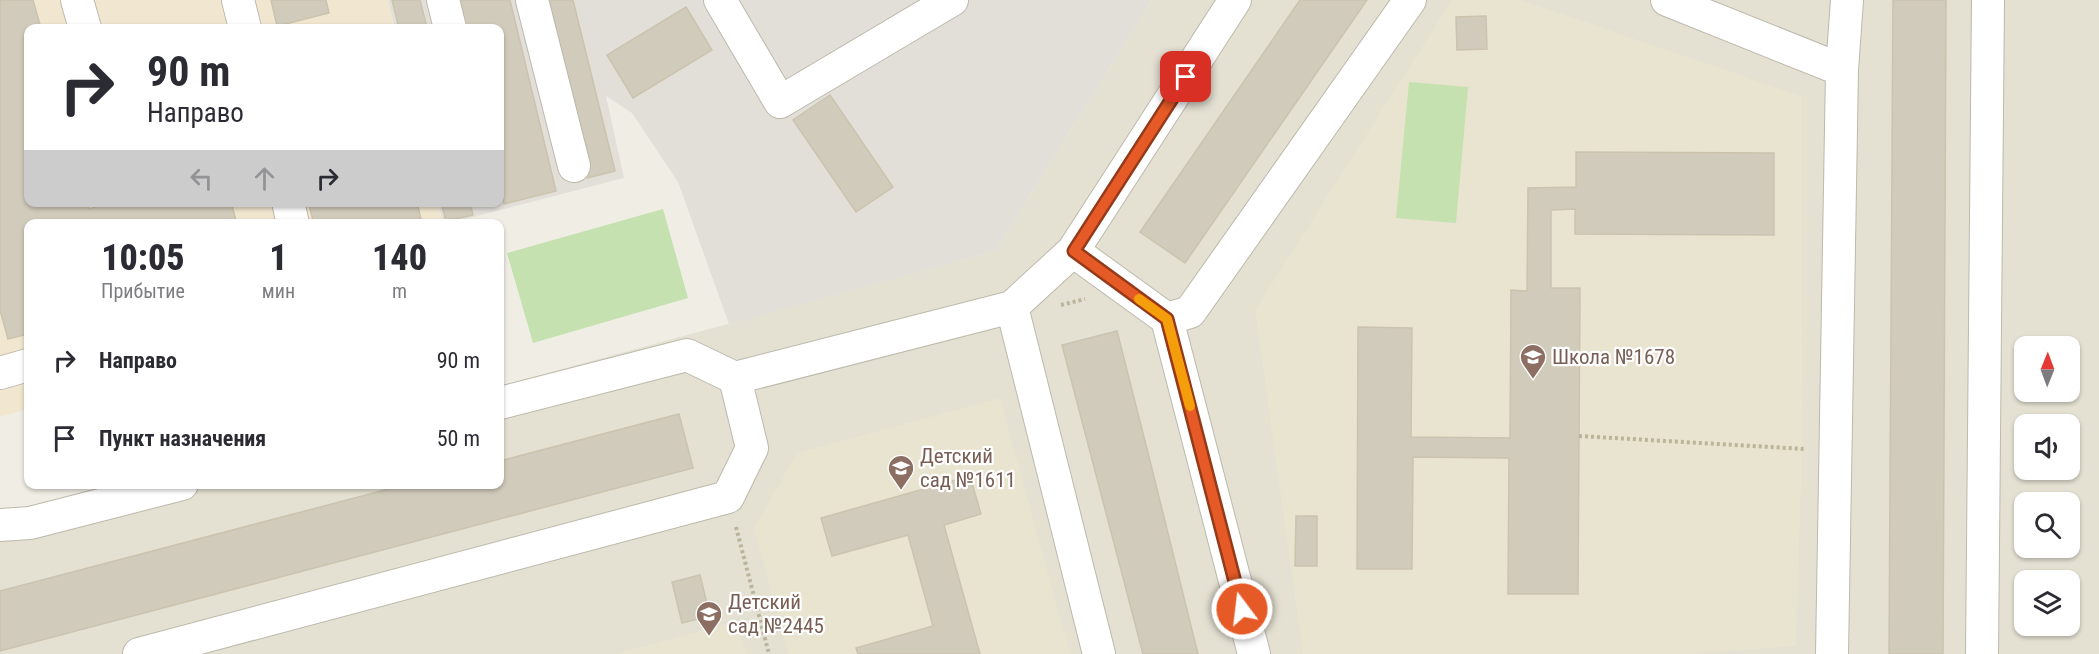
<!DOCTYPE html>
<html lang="ru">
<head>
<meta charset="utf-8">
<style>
  body { margin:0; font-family:"Roboto Condensed",sans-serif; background:#f2f2f3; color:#2b2b33; height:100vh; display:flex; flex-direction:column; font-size:22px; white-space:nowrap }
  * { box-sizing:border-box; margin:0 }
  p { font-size:20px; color:#7c7c81 }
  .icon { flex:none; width:33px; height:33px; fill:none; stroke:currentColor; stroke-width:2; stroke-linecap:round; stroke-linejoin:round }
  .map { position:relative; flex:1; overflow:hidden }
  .side { position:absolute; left:24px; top:219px; width:480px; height:270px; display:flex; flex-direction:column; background:#fff; border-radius:12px; box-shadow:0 2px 4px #0004 }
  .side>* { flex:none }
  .hud { position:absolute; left:24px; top:24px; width:480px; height:183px; border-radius:12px; box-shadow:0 2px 4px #0004; background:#fff; color:#2b2b33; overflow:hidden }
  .needle { width:39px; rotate:1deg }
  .buttons { position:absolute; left:2014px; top:336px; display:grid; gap:12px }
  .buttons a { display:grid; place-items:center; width:66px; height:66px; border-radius:12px; background:#fff; box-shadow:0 2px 4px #0004; font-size:30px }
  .pin { position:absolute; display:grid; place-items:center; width:51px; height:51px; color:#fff; margin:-26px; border-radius:12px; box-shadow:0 3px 9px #0006 }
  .me { position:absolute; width:66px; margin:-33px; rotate:345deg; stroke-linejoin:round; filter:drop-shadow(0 0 4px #0008) }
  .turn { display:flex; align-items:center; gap:21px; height:126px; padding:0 24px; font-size:27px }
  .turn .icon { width:78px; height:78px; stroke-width:2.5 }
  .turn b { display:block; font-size:42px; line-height:51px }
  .lanes { display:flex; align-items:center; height:57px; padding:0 24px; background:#0003; justify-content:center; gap:30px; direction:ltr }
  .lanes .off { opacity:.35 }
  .eta { display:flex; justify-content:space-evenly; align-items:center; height:102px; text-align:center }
  .eta b { font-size:36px; font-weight:800; line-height:42px }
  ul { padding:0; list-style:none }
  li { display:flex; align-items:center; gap:18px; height:78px; padding:0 24px }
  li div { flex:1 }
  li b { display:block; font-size:22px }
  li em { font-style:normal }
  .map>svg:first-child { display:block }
</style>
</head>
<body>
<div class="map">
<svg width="2099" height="654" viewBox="0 0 2099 654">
  <rect width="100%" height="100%" fill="#f0eee4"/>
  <path fill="#e4e0d2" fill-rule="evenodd" d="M1152,0H2099V654H0V521L135,485L500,484V386L995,251ZM2025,346H2070V392H2025ZM2025,424H2070V470H2025ZM2025,502H2070V548H2025ZM2025,580H2070V626H2025Z"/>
  <path fill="#f1e7d0" d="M0,0H388L395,28H28V202L438,203L443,223L28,224V409L0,417Z"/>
  <path fill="#e2dfd9" d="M388,0H1152L995,251L729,324L678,182L632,113L606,96L624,178L450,223H443L438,203L500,202V28H395Z"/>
  <path fill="#e8e4cf" d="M1452,0H1521L1801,96L1802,449L1796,646L1685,654H1303L1255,310Z
    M1000,398L1070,654H788L754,528L797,453Z
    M737,621L746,654H615Z"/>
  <path fill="#c5e1b0" d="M1409,82L1468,87L1456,223L1396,218Z
    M663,209L688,298L533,343L507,253Z"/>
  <path fill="#d1cbbb" stroke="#cbc3ae" stroke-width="1.5" d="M0,0H33L41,28H28V202H87L89,209L113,202H231L237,224H28V334L8,339L0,310Z
    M271,0H326L329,13L277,26Z
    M392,0H420L427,28H399Z
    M455,0H510L556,191L504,204L500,185V28H462Z
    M544,0H573L615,171L587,178Z
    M1300,0H1367L1185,263L1140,232Z
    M1893,0H1946L1943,654H1889Z
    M686,7L712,50L633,98L607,55Z
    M1486,16L1487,49L1457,50L1456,17Z
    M830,95L893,187L856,212L793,120Z
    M1576,152L1774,153V235L1575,234V209L1551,210V288H1580L1578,594H1508L1509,458L1413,457L1412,569H1357L1358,327L1412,328L1411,437L1510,438L1511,290L1527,291L1528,188L1576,187Z
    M308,202H417L422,224H314Z
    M441,202H470L473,215L446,221Z
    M1117,331L1149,457L1198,654H1143L1062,345Z
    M679,414L693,468L0,651V591L408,484H500V461Z
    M970,476L981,514L944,525L980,654H858L856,648L933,626L908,535L832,556L821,518Z
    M1296,516H1317V566H1295Z
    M700,575L710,616L682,623L672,582Z"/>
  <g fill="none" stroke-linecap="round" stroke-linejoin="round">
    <g stroke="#bdb9ab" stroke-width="34">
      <path id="minor" d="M77,0L85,28
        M238,0L245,28
        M443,0L450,28
        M532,0L574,166
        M720,0L780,102L952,0
        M1667,0L1842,70
        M288,202L293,224
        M1073,251L1167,319
        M1012,307L1099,654
        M0,373L28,365
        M735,378L1012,307L1073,251L1235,0
        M0,525L30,523L182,484
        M139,654L728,497L752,448L735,378L687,355L500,403
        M1254,654L1167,319L1190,312L1410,0
        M1832,654L1842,70L1847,0
        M1982,654L1988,0"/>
    </g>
    <path stroke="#bbb39a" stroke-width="4" stroke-dasharray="3 3" stroke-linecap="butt" d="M1061,305L1085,299
      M1579,436L1805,449
      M736,527L769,654"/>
    <use href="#minor" stroke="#fff" stroke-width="32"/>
  </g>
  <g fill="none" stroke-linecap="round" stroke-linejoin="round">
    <g stroke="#953a19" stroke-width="15">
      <path id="route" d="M1186,77L1074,251L1167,319L1242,609"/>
    </g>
    <use href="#route" stroke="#e55a26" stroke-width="10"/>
    <path stroke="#f59e0b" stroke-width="10" d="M1139,299L1167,319L1190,406"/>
  </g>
  <defs>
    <g id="school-pin" transform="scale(1.35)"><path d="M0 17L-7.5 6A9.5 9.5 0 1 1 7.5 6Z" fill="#8d6e63" stroke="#fff"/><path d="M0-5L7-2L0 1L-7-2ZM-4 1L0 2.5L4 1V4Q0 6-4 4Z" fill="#fff"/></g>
  </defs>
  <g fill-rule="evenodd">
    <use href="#school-pin" x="1533" y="357"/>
    <use href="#school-pin" x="901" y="468"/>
    <use href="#school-pin" x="709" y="614"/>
  </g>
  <g text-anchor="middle" stroke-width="4.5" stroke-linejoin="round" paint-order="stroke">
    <g font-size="21" fill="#785e54" stroke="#fff" text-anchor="start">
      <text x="1552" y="364">Школа №1678</text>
      <text x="920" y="463">Детский<tspan x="920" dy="24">сад №1611</tspan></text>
      <text x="728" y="609">Детский<tspan x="728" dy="24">сад №2445</tspan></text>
    </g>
  </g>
</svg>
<div class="buttons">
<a><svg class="needle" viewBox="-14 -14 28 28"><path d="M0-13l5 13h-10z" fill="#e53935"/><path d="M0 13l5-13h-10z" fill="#7c7c81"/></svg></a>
<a><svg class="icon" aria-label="sound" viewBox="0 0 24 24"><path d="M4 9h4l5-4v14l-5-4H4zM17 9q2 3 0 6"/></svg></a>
<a><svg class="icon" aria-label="search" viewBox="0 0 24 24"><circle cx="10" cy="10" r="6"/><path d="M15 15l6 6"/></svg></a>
<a><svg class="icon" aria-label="layers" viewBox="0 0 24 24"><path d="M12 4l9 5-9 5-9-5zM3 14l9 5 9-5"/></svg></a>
</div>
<div class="pin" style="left:1186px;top:77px;background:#d93025"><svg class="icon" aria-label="arrive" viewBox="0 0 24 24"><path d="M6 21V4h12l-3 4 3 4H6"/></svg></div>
<svg class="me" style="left:1242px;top:609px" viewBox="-20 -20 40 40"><circle r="17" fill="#e55a26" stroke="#fff" stroke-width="3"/><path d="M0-11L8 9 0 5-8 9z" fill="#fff"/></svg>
<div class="hud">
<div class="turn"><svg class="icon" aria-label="right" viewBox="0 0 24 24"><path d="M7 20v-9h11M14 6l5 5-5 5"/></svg><div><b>90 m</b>Направо</div></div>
<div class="lanes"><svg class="icon off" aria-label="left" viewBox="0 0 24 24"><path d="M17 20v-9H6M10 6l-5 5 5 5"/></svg><svg class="icon off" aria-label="ahead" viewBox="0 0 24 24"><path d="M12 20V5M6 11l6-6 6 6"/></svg><svg class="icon" aria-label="right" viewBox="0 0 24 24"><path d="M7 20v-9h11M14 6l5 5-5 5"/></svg></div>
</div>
<section class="side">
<div class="eta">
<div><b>10:05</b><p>Прибытие</p></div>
<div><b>1</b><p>мин</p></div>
<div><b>140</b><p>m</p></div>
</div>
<ul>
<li><svg class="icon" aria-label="right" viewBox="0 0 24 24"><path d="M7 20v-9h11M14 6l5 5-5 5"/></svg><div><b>Направо</b></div><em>90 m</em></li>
<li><svg class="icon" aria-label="arrive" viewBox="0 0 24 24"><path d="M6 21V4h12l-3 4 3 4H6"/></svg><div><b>Пункт назначения</b></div><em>50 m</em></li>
</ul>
</section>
</div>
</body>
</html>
